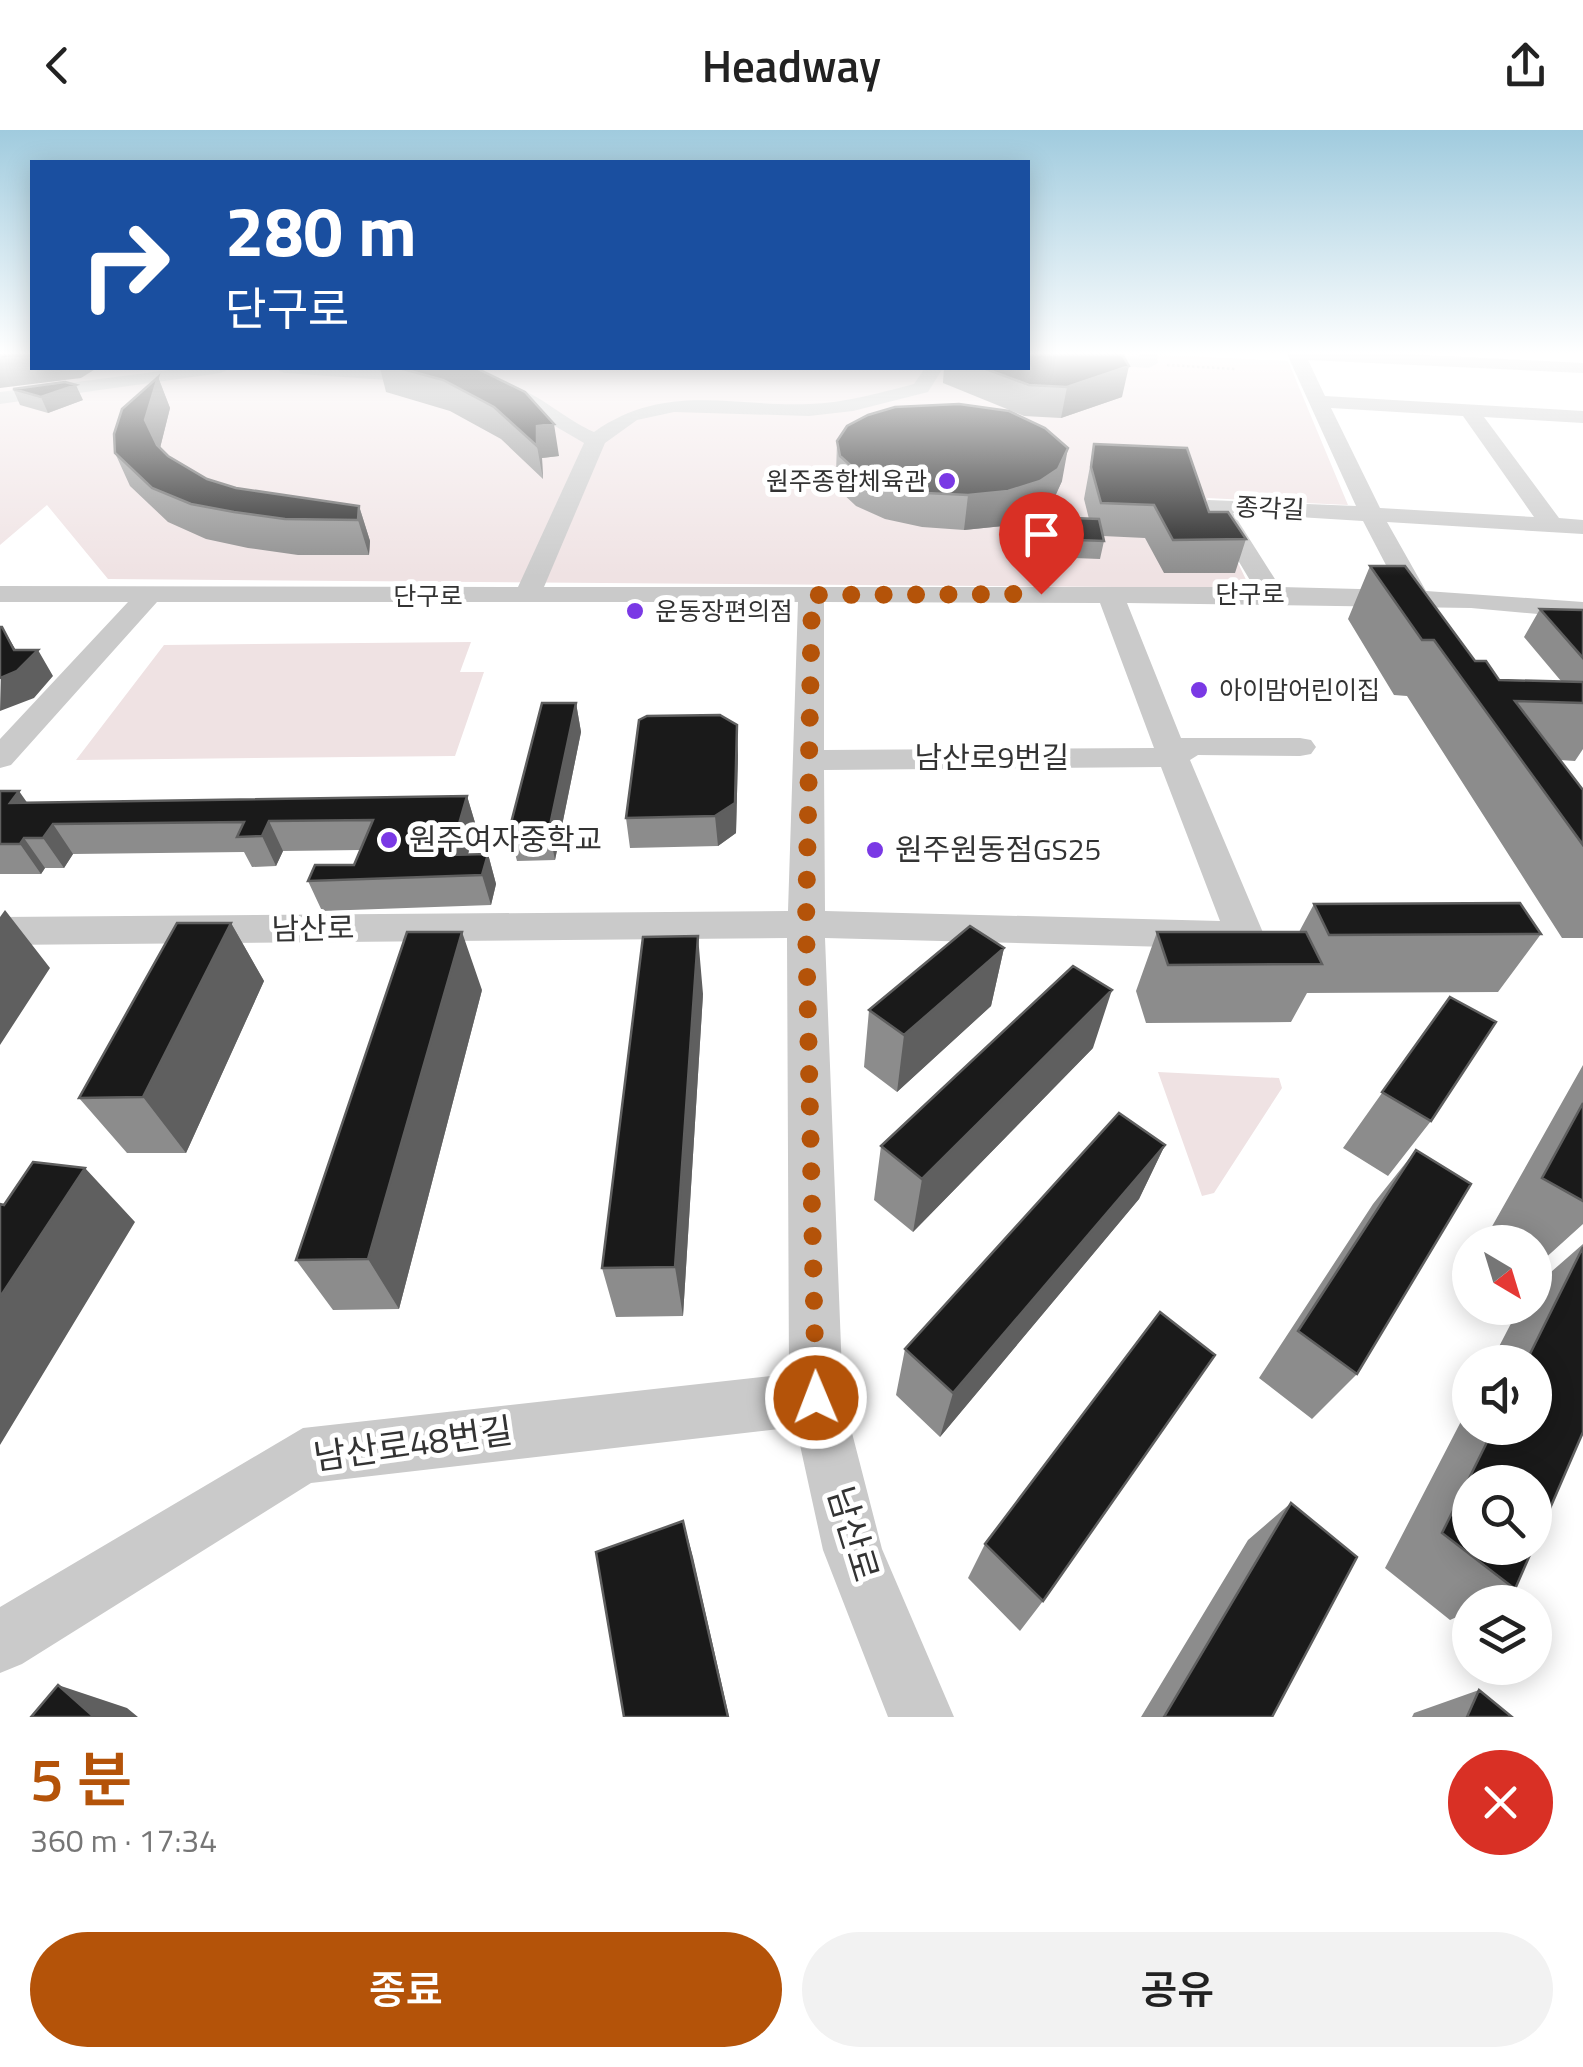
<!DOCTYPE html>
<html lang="ko">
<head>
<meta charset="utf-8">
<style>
  body { margin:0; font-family:"Titillium Web","Noto Sans KR",sans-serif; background:#f2f2f2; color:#222; height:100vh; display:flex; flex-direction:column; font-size:38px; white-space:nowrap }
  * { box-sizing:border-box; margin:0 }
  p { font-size:32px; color:#767676 }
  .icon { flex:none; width:55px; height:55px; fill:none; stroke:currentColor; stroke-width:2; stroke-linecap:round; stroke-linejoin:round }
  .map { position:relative; height:1587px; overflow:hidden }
  .side { display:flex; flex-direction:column; background:#fff; flex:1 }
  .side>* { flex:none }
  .guide { position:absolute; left:30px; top:30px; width:1000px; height:210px; border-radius:0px; box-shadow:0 5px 25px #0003; background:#1a4fa0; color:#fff; overflow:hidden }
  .needle { width:65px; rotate:142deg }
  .fabs { position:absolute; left:1452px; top:1095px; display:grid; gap:20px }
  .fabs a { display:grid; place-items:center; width:100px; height:100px; border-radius:50%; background:#fff; box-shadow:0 5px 25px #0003; font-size:50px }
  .pin { position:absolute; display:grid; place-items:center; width:85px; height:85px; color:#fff; margin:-102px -42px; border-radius:50% 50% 50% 0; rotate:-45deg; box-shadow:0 0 10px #0007 }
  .pin .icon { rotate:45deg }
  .me { position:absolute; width:110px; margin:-55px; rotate:359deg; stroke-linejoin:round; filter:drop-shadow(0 0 8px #0008) }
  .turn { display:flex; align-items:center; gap:35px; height:210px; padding:0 30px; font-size:45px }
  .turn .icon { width:130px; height:130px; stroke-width:2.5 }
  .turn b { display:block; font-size:70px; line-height:85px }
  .round { display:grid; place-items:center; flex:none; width:105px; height:105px; border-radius:52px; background:#f2f2f2 }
  .head { display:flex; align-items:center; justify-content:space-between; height:170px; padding:0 30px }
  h1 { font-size:60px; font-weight:600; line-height:75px; color:#b45309 }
  .button { display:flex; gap:20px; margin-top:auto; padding:20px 30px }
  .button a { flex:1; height:115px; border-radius:60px; background:#b45309; color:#fff; font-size:40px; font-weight:600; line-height:115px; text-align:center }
  .button a+a { background:#f2f2f2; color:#222 }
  header { display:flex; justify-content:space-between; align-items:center; height:130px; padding:0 30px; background:#fff; font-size:45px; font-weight:600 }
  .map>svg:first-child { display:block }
</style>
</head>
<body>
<header><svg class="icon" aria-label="back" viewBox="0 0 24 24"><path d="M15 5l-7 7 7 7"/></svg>Headway<svg class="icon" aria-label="share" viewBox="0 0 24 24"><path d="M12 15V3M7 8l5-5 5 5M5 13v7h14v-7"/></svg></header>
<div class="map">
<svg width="1583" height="1587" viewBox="0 0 1583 1587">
  <rect width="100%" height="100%" fill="#fff"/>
  <path fill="#efe2e3" d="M0,224L32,238H1028V224H1148L1288,231L1348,375L1207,368L1250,458L108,449L47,375L0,415Z
    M471,512L460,542H484L455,626L76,630L164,515Z
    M1158,942L1279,948L1282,958L1214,1063L1202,1066Z"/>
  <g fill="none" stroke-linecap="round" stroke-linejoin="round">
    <path stroke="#c3c3c3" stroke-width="2.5" stroke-dasharray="2.5 2.5" stroke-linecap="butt" d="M1167,235L1236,239"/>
    <path fill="#cacaca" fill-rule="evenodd" d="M1028,224L1139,227V224H1157L1158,233L1149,238L1028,230Z
      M1287,224H1405L1583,233V243L1308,230L1325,266L1583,281V293L1484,287L1559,388L1583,390V404L1387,392L1426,461L1583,472V488L1471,478L1127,473L1181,608H1300L1311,610L1316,617L1311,624L1300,626L1198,625L1190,630L1264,805L1258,815L1245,819L825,808L843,1268L882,1419L954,1587H888L823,1420L796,1297L311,1353L22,1534L0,1543V1477L303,1298L789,1244L787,808L0,815V787L788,781L798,472H157L11,635L0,638V609L128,472H0V456L518,457L584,313L512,271L483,260V252C522,246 560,288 594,302C666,252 728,277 809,274C845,273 879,263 914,254L925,238H943L928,262L853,281L809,286L674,282L637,290L605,313L544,457H1254L1205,375L1208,370L1356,376ZM1331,278L1463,286L1534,387L1380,378ZM1233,383L1363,391L1399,460L1280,457ZM824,472L1100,473L1154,618L824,620ZM1161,637L1220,791L825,781L824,640Z
      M184,238H230L221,243L0,274V262Z
      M275,238L431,241L440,247L431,253L284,243Z"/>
  </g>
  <path fill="#8c8c8c" d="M380,238H476L559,326L542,328L543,349L501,309L450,281L386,262Z
    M944,238H1028L1122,267L1061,288L1024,286L943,253Z
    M158,247L170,278L160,318L168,326L207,349L236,358L359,376L370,411L369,425H298L248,418L206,409L168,392L130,356L115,323Z
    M13,259L83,270L48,283L20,275Z
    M837,311L1062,351L1052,373L1034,386L1003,396L964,400L922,397L885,389L856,376L839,360L836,344Z
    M1094,314L1209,382L1246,409L1235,443H1164L1145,408L1103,406L1104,411L1100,429L1074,428L1070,406L1073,388L1089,389L1084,369Z
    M1370,436L1475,531L1499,550L1561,551L1524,507L1540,479L1583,480V619L1575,631L1560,630L1583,660V808H1562L1407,566L1394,565L1348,489Z
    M576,573L581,602L555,730L517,731L509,701Z
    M738,625L736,703L718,716L630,718L626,688Z
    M0,661L28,673L467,666L476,696L468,724H488L496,754L491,775L322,781L308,751L354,735L360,720L283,721L276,736L252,737L244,722L73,724L64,738H45L41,744H0Z
    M1314,774L1541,804L1498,862L1307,863L1291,892L1146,893L1136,861L1157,802H1299Z
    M231,793L264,851L186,1023H127L79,968Z
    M1004,818L991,876L897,962L864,937L869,880Z
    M482,860L399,1179L333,1180L296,1130Z
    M703,864L683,1186L616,1187L602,1138Z
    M1450,867L1431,991L1388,1046L1343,1018Z
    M1093,918L913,1102L874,1070L881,1016Z
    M1583,935V1094L1541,1132L1535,1129V1112H1509L1490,1100Z
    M1165,1015L1139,1069L940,1307L896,1265L905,1219Z
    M1416,1020L1357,1244L1312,1289L1259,1248L1373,1074Z
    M1583,1114V1302L1515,1459L1487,1472H1470V1481L1450,1490L1385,1438L1470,1274V1298H1535V1232H1491L1519,1178H1535V1156Z
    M1291,1373L1272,1587H1141L1248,1410Z
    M985,1414L1043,1471L1020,1501L968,1448Z
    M1479,1560L1512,1587H1412L1414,1583Z"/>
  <path fill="#5f5f5f" d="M32,225V238H97L81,248L0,258V229Z
    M1129,236L1122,267L1061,288L1067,257Z
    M158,247L170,278L159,322L145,290Z
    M76,255L83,270L48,283L41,267Z
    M554,294L559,326L542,328L543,349L537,316V296Z
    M1068,318L1062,351L1052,373L1034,386L1003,396L964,400L968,365Z
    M359,376L370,411L369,425L358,390Z
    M2,497L17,522L38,520L53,546L34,568L0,581Z
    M576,573L581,602L555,730L549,700Z
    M737,595L738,625L736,703L718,716L715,686Z
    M19,661L40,691L10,673Z
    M467,666L476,696L462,745L450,725Z
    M269,691L283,721L276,736L262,706Z
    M53,694L73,724L64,738L43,708Z
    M24,708L45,738L41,744L20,714Z
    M488,724L496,754L491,775L482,745Z
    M5,780L50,838L0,915V787Z
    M231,793L264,851L186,1023L143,967Z
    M462,802L482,860L399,1179L368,1129Z
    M698,806L703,864L683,1186L675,1137Z
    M1004,818L991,876L897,962L904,905Z
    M1112,860L1093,918L913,1102L922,1049Z
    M1165,1015L1139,1069L940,1307L953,1263Z
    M85,1038L135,1092L0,1315V1167Z
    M683,1391L693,1427L729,1587H728Z
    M58,1555L127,1578L138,1587H94Z"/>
  <path fill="#1a1a1a" stroke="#5f5f5f" stroke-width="2.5" d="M0,224H32V225L0,229Z
    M1028,224H1122L1129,236L1067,257L1029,255L983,238H1028Z
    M399,238H476L525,262L554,294L537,296V316L494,277L443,250Z
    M158,247L145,290L157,315L168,326L207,349L236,358L359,376L358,390L285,389L234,382L191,374L152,358L115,323L114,304L122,279Z
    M65,252L76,255L41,267L13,259Z
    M959,274L1009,281L1045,298L1068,318L1058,339L1040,351L1008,361L968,365L926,363L887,354L858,342L840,326L837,311L847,296L868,285L895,277Z
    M1094,314L1187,318L1209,382H1228L1246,409L1173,410L1154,375L1101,373L1091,337Z
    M1073,388L1099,389L1104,411L1078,410Z
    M1370,436H1405L1475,531H1486L1499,550L1583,552V573L1515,571L1583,660V715L1434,510H1422Z
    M1540,479L1583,480V528Z
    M0,497H2L14,520H38L17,541L0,548Z
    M542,573H576L549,700L509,701Z
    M720,585L737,595L735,673L715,686L626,688L639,590L647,586Z
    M0,661H19L10,673L467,666L450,725L488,724L482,745L308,751L315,735H354L373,690L269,691L262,706L237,707L244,692L53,694L43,708H24L20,714H0Z
    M1520,773L1541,804L1329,805L1314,774Z
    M177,793H231L143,967L79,968Z
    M970,796L1004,818L904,905L869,880Z
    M407,802H462L368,1129L296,1130Z
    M1157,802H1306L1322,834L1168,835Z
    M698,806L675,1137L602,1138L643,807Z
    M1073,836L1112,860L922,1049L881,1016Z
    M1450,867L1496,892L1431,991L1382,962Z
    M1583,973V1071L1542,1048Z
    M1119,983L1165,1015L953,1263L905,1219Z
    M1416,1020L1471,1054L1357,1244L1298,1201Z
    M33,1032L85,1038L0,1167V1074L4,1075Z
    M1583,1117V1302L1535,1413V1352H1470V1418H1533L1515,1459L1442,1403L1494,1298H1535V1232H1526Z
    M1160,1182L1215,1225L1043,1471L985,1414Z
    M1291,1373L1357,1427L1272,1587H1164Z
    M683,1391L728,1587H624L596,1422Z
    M58,1555L94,1587H31Z
    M1479,1560L1512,1587H1467Z"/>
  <linearGradient id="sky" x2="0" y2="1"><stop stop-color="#a0cbde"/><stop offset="0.5" stop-color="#fff"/><stop offset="1" stop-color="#fff" stop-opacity="0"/></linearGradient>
  <rect width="1583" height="446" fill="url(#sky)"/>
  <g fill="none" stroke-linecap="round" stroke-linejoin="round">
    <path stroke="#b45309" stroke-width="18" stroke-dasharray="0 32.4" d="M816,1268L806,794L812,465L1041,464"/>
  </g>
  <g fill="#7a39e5" stroke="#fff" stroke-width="4">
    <circle cx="947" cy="351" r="10"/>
    <circle cx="635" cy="481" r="10"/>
    <circle cx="1199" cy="560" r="10"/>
    <circle cx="389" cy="710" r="10"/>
    <circle cx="875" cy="720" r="10"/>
  </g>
  <g text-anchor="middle" stroke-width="10" stroke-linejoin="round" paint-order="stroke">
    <g font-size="25" fill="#333" stroke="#fff" text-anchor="start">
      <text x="927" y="360" text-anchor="end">원주종합체육관</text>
      <text x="655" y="490">운동장편의점</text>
      <text x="1219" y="569">아이맘어린이집</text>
    </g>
    <g font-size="25" fill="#333" stroke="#fff">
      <text transform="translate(1270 378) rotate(3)" y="9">종각길</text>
      <text x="1250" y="473">단구로</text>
      <text x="428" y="475">단구로</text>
    </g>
    <g font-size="30" fill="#333" stroke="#fff">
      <text x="992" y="638">남산로9번길</text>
      <text transform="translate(313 799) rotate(-1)" y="10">남산로</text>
    </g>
    <g font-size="30" fill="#333" stroke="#fff" text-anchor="start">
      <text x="409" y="720">원주여자중학교</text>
      <text x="895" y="730">원주원동점GS25</text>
    </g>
    <g font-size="35" fill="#333" stroke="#fff">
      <text transform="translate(413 1314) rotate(-8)" y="12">남산로48번길</text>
      <text transform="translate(853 1404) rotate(73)" y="12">남산로</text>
    </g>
  </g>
</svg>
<div class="fabs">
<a><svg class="needle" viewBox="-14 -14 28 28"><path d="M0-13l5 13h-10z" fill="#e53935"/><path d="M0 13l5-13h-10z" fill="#767676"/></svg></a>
<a><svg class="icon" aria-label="sound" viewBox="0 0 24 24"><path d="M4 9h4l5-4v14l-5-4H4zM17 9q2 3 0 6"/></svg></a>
<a><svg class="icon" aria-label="search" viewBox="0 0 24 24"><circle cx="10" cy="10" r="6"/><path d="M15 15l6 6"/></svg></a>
<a><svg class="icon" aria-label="layers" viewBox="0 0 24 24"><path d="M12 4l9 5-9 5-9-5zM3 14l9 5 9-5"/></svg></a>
</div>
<div class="pin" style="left:1041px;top:464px;background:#d93025"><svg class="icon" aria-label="arrive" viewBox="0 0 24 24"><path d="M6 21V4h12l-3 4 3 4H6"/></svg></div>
<svg class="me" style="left:816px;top:1268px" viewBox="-20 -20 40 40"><circle r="17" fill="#b45309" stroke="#fff" stroke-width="3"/><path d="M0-11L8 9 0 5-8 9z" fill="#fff"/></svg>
<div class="guide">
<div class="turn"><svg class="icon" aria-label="right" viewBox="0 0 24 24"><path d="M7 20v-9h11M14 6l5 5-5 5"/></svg><div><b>280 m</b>단구로</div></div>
</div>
</div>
<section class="side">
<div class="head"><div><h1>5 분</h1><p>360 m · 17:34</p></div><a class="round" style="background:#d93025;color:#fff"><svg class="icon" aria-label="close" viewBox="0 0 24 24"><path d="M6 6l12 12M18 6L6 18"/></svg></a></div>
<div class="button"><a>종료</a><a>공유</a></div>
</section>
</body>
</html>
